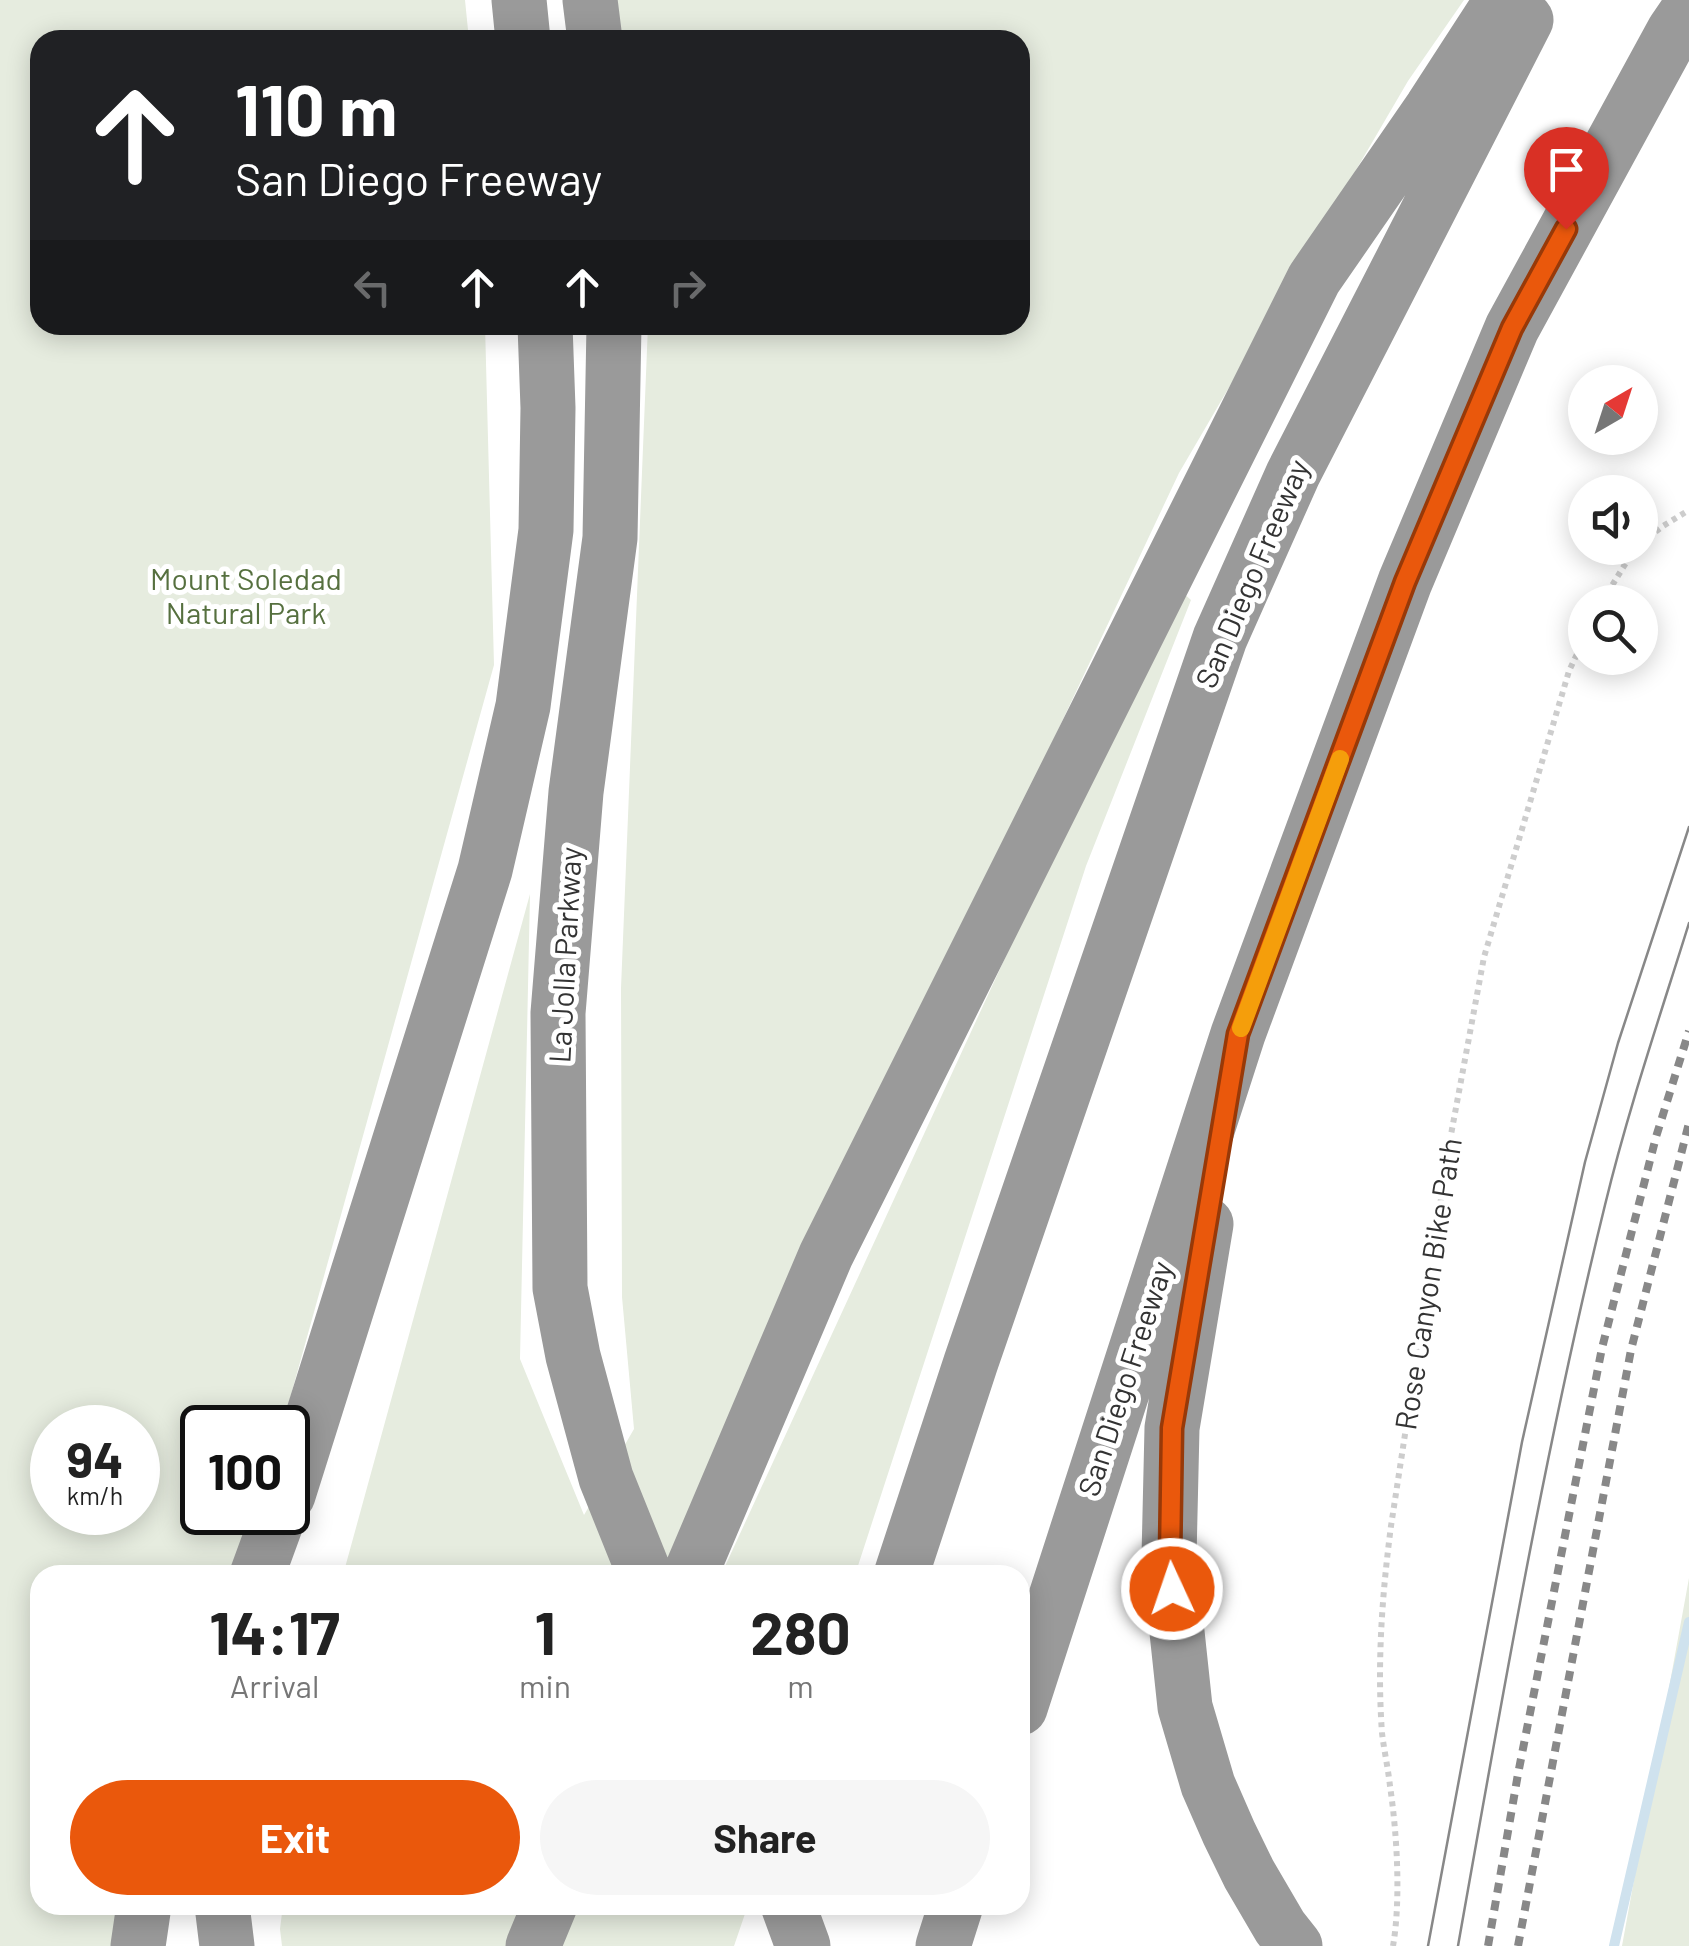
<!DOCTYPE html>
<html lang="en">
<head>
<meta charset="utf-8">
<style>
  body { margin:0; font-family:Barlow,sans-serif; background:#f6f6f6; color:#222; height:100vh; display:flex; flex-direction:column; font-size:38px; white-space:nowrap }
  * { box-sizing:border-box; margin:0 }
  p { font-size:32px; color:#767676 }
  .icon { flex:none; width:55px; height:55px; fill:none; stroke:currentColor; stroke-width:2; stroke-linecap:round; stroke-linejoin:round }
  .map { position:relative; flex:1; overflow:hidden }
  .drawer { position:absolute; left:30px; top:1565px; width:1000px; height:350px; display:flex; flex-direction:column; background:#fff; border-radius:30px; box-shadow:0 5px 25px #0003 }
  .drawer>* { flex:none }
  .guide { position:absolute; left:30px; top:30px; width:1000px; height:305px; border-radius:30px; box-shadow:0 5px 25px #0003; background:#202124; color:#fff; overflow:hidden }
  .needle { width:65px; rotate:39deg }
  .buttons { position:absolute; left:1568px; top:365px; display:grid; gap:20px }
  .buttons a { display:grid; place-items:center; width:90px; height:90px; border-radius:50%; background:#fff; box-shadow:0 5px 25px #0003; font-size:50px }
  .speed { position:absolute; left:30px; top:1405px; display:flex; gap:20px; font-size:50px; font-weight:700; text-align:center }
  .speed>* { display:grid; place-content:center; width:130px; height:130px; border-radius:50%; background:#fff; box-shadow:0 5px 25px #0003; line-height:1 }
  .speed small { font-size:25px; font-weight:400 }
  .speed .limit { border:5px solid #111; border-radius:15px; background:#fff; color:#111 }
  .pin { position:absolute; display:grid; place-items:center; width:85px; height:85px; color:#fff; margin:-102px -42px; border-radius:50% 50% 50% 0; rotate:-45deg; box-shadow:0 0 10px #0007 }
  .pin .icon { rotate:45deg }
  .me { position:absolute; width:110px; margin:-55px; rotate:357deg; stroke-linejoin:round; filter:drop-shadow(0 0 8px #0008) }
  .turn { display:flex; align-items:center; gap:35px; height:210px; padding:0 40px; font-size:45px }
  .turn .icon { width:130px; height:130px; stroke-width:2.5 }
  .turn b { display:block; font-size:70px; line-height:85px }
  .lanes { display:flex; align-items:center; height:95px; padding:0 40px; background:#0003; justify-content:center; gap:50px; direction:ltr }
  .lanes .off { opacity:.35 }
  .eta { display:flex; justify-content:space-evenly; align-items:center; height:170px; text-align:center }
  .eta b { font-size:60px; font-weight:700; line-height:70px }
  .action { display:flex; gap:20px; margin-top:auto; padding:20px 40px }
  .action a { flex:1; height:115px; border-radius:60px; background:#ea580c; color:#fff; font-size:40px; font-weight:700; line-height:115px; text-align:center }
  .action a+a { background:#f6f6f6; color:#222 }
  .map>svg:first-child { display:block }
</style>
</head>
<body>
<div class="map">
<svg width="1689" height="1946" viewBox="0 0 1689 1946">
  <rect width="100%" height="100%" fill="#fff"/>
  <path fill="#e6ecdf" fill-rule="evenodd" d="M0,0H465L469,40H40V325H485L494,665L282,1427L202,1428V1512L258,1513L240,1575H40V1905H149L137,1946H0ZM52,1428H138V1512H52Z
    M612,0H1464L1408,81L1179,473L700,1490L665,1575H343L530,894L520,1359L584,1515L634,1429L622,1297L621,988L648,325H1020V40H616Z
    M1181,591L1191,600L1086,866L855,1575H721L1017,932Z
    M1689,1578V1946H1622Z
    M283,1905H528L511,1946H282L280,1929Z
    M576,1905H748L734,1946H559Z"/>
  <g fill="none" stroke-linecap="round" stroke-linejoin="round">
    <path stroke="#cfe2ee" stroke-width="10" d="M1614,1946L1689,1622"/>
    <path stroke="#cdcdcd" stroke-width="6" stroke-dasharray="5 5" stroke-linecap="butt" d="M1640,544L1663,526L1689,510
      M1602,602L1635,548
      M1393,1946C1401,1900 1397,1833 1390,1786C1388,1768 1384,1750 1382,1733C1377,1664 1382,1595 1391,1526L1450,1140L1484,957L1569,671L1585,637"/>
    <path stroke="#9a9a9a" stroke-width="55" d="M519,0L523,40
      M590,0L595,40
      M614,325L610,538L576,792L558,1013L560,1288L573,1356L606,1478L645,1575
      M1206,1224L1172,1428L1169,1557L1185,1707L1208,1785L1229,1833L1249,1874L1280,1927L1295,1946
      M288,1495L485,870L523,706L546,530L548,408L545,325
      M257,1575L280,1512
      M690,1575L826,1255L1314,279L1432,108L1502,0
      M901,1575L971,1362L1220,638L1293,474L1526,20
      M1020,1708L1238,1034L1405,582L1512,328L1674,31L1689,9
      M222,1905L227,1946
      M138,1946L144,1905
      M533,1946L550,1905
      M943,1946L956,1905"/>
    <path stroke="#888" stroke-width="2.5" d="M1428,1946L1522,1442L1585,1162L1618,1043L1689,827
      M1458,1946C1502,1698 1545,1449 1605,1205C1628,1110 1660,1016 1689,923"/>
    <path stroke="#888" stroke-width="8" stroke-dasharray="10 8" stroke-linecap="butt" d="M1488,1946L1518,1774L1602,1348L1656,1137L1689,1031
      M1518,1946L1631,1350L1689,1123"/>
    <path stroke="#9a9a9a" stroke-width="55" d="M788,1905L803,1946"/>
  </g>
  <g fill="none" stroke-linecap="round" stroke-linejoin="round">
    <g stroke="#983908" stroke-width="25">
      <path id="route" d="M1172,1589L1170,1557L1172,1428L1238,1034L1405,582L1512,328L1566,229"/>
    </g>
    <use href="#route" stroke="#ea580c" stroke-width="18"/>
    <path stroke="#f59e0b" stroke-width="18" d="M1241,1028L1340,759"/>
  </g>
  <g text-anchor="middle" stroke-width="10" stroke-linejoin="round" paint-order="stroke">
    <g font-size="30" fill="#333" stroke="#fff">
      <text transform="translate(1253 574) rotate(-67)" y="10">San Diego Freeway</text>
      <text transform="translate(566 955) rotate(-87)" y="10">La Jolla Parkway</text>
      <text transform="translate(1429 1284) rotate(-81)" y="10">Rose Canyon Bike Path</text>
      <text transform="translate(1126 1379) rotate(-72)" y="10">San Diego Freeway</text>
    </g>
    <g font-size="30" fill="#56703f" stroke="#fff">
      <text x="246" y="590">Mount Soledad<tspan x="246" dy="34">Natural Park</tspan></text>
    </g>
  </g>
</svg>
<div class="buttons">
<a><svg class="needle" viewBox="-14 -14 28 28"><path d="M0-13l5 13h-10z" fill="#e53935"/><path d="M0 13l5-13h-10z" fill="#767676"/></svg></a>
<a><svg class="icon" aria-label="sound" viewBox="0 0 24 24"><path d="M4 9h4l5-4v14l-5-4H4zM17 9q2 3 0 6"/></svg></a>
<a><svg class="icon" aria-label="search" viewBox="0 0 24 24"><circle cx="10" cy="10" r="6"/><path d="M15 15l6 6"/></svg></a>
</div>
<div class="speed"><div>94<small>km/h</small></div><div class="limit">100</div></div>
<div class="pin" style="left:1566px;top:229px;background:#d93025"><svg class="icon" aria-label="arrive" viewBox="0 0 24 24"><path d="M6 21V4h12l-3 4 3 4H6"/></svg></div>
<svg class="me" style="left:1172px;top:1589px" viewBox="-20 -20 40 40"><circle r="17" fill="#ea580c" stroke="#fff" stroke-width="3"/><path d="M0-11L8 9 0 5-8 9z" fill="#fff"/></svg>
<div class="guide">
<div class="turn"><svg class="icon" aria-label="ahead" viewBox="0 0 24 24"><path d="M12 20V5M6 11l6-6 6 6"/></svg><div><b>110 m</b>San Diego Freeway</div></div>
<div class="lanes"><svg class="icon off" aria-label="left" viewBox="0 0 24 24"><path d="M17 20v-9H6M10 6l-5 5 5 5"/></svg><svg class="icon" aria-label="ahead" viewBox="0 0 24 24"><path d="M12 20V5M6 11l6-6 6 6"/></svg><svg class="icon" aria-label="ahead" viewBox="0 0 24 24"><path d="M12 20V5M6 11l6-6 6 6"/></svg><svg class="icon off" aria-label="right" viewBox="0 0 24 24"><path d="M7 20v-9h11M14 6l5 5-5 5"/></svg></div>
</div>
<section class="drawer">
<div class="eta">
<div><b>14:17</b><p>Arrival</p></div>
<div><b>1</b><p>min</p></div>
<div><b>280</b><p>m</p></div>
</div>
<div class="action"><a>Exit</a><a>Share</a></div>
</section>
</div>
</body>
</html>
